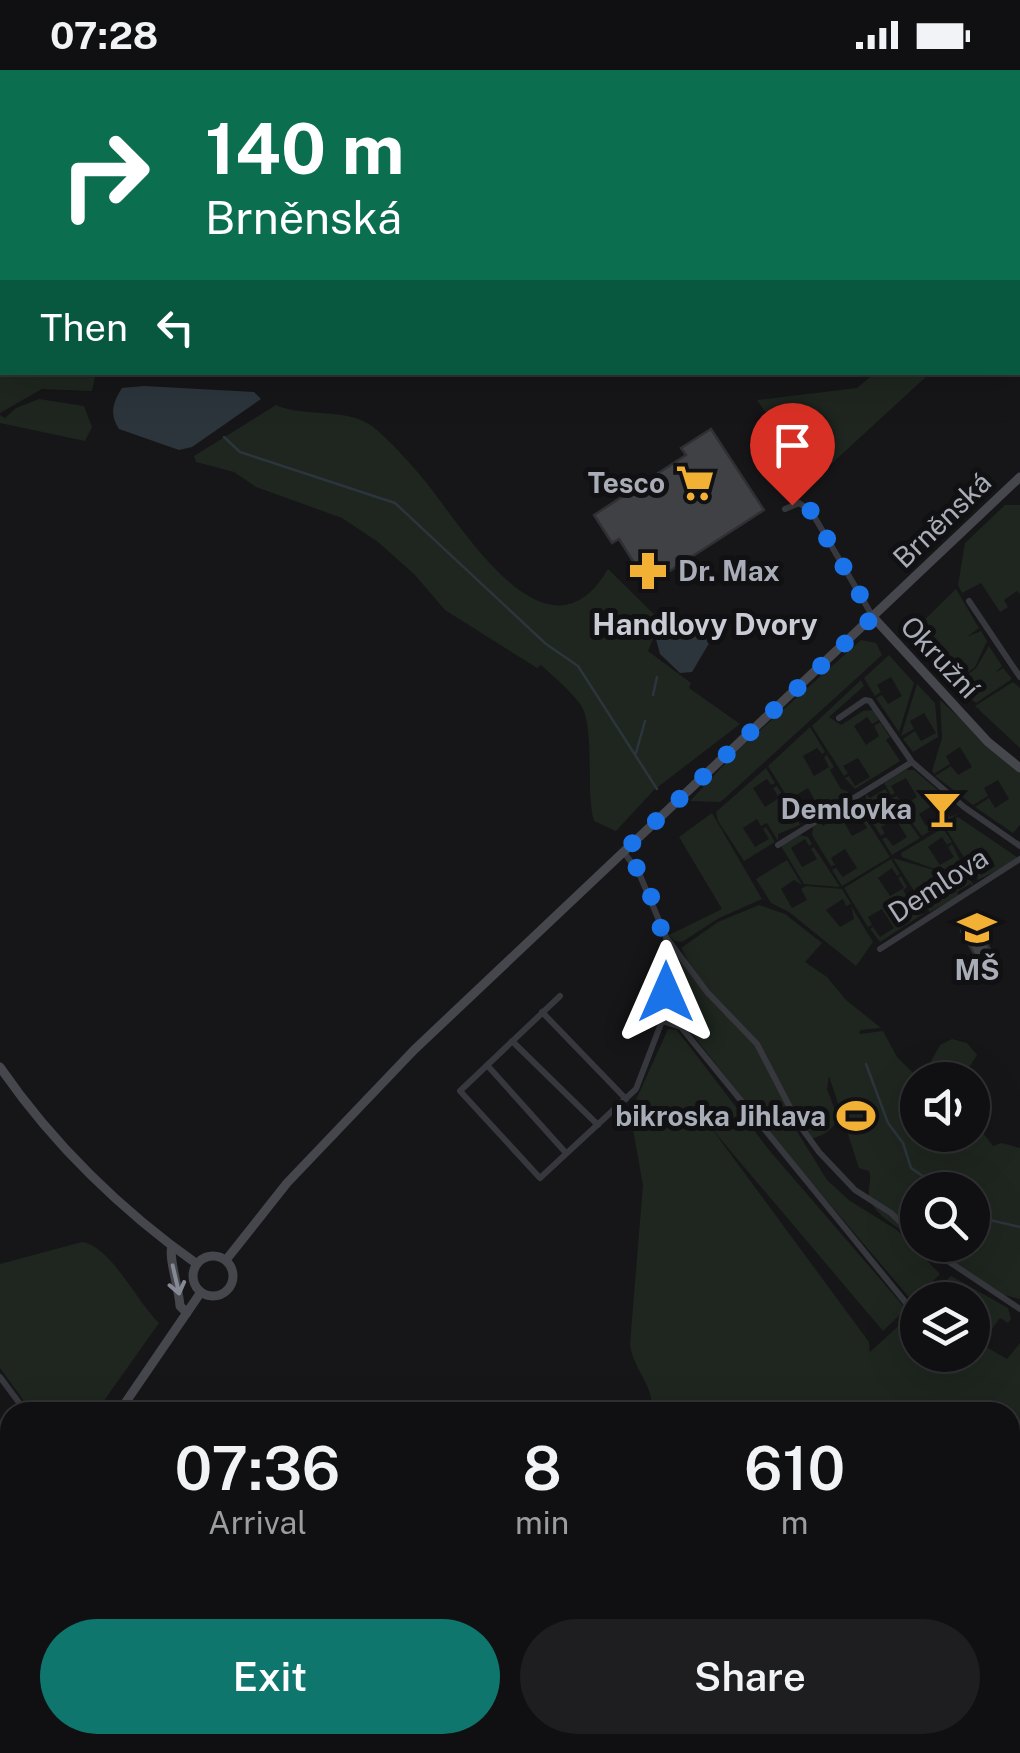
<!DOCTYPE html>
<html lang="en">
<head>
<meta charset="utf-8">
<style>
  body { margin:0; font-family:"Public Sans",sans-serif; background:#1e1e20; color:#f1f3f6; height:100vh; display:flex; flex-direction:column; font-size:38px; white-space:nowrap }
  * { box-sizing:border-box; margin:0 }
  p { font-size:32px; color:#9c9d9f }
  .icon { flex:none; width:55px; height:55px; fill:none; stroke:currentColor; stroke-width:2; stroke-linecap:round; stroke-linejoin:round }
  .map { position:relative; flex:1; overflow:hidden }
  .panel { position:absolute; left:0px; top:1332px; width:1020px; height:352px; display:flex; flex-direction:column; background:#101012; border-radius:30px 30px 0 0; box-shadow:0 10px 40px #0002,0 0 0 2px #303032 }
  .panel>* { flex:none }
  .banner { position:absolute; left:0px; top:0px; width:1020px; height:305px; box-shadow:0 10px 40px #0002,0 0 0 2px #303032; background:#0b6e4f; color:#fff; overflow:hidden }
  .controls { position:absolute; left:900px; top:992px; display:grid; gap:20px }
  .controls a { display:grid; place-items:center; width:90px; height:90px; border-radius:50%; background:#101012; box-shadow:0 10px 40px #0002,0 0 0 2px #303032; font-size:50px }
  .pin { position:absolute; display:grid; place-items:center; width:85px; height:85px; color:#fff; margin:-102px -42px; border-radius:50% 50% 50% 0; rotate:-45deg; box-shadow:0 0 10px #0007 }
  .pin .icon { rotate:45deg }
  .me { position:absolute; width:110px; margin:-55px; rotate:0deg; stroke-linejoin:round; filter:drop-shadow(0 0 8px #0008) }
  .turn { display:flex; align-items:center; gap:35px; height:210px; padding:0 40px; font-size:45px }
  .turn .icon { width:130px; height:130px; stroke-width:2.5 }
  .turn b { display:block; font-size:70px; line-height:85px }
  .then { display:flex; align-items:center; height:95px; padding:0 40px; background:#0003; gap:20px; font-size:38px }
  .eta { display:flex; justify-content:space-evenly; align-items:center; height:170px; text-align:center }
  .eta b { font-size:60px; font-weight:600; line-height:70px }
  .primary-button { display:flex; gap:20px; margin-top:auto; padding:20px 40px }
  .primary-button a { flex:1; height:115px; border-radius:60px; background:#0f766e; color:#fff; font-size:40px; font-weight:600; line-height:115px; text-align:center }
  .primary-button a+a { background:#1e1e20; color:#f1f3f6 }
  .status { display:flex; justify-content:space-between; align-items:center; height:70px; padding:0 50px; background:#101012; direction:ltr }
  .status svg { height:28px; fill:currentColor }
  .map>svg:first-child { display:block }
</style>
</head>
<body>
<div class="status"><b>07:28</b><svg viewBox="0 0 49 12"><path d="M0 12V9h3v3zM5 12V6h3v6zM10 12V3h3v9zM15 12V0h3v12zM26 1h20v11H26zM47 4h2v5h-2z"/></svg></div>
<div class="map">
<svg width="1020" height="1683" viewBox="0 0 1020 1683">
  <rect width="100%" height="100%" fill="#161618"/>
  <path fill="#1e261f" d="M0,276L2,302L96,303L92,321L42,319L0,343Z
    M875,303L928,305L816,408L799,391L757,330L857,318Z
    M39,329L84,336L92,357L85,371L0,353V345L5,348L16,338Z
    M276,335C305,348 345,337 372,356C391,371 410,393 425,411C464,459 548,602 608,499L665,555L655,564L648,581L691,613L689,618L740,654L654,720L616,761L594,751C585,720 596,656 580,634C570,620 554,607 541,595L537,598L445,540L415,505L378,472L342,448L256,417L234,402L196,392L194,386Z
    M1005,435H1020V524L1017,521L1004,530L1008,537L1000,542L981,513L962,523L958,515L965,473Z
    M956,519L979,558L967,567L981,561L987,571L975,597L952,614L924,585L912,562Z
    M861,570L876,573L882,585L725,728L720,732L690,731L737,681Z
    M989,576L1002,596L995,603L1003,598L1012,609L976,633L954,616L976,598Z
    M889,585L914,613L899,662L876,628L882,625L888,634L902,626L891,607L877,615L881,622L875,626L864,608Z
    M861,610L864,616L829,647L841,655L863,641L873,640L879,650L872,654L867,647L854,656L866,675L879,666L874,656L880,652L890,667L886,670L900,691L855,719L845,708L849,706L855,716L870,707L858,688L843,696L848,703L844,706L812,656Z
    M1013,612L1020,618V678L975,636Z
    M917,614L935,633L938,667L913,682L903,669L915,661L921,671L936,663L924,643L910,651L914,659L901,666Z
    M940,630L1020,702V755L1013,763L975,737L989,728L995,738L1009,729L998,710L984,718L988,726L973,735L935,706L951,696L958,705L972,697L960,677L946,686L950,694L934,704L932,701L942,668Z
    M810,657L825,682L822,684L817,678L803,686L814,706L829,697L824,687L827,685L834,697L830,700L841,719L849,722L807,752L795,739L799,737L805,746L819,738L808,718L793,727L797,734L793,736L768,696Z
    M766,698L775,713L771,715L767,709L753,718L765,737L779,728L773,718L777,716L785,729L780,733L791,750L797,748L800,755L778,764V771L767,753L761,756L757,749L743,758L755,777L769,769L763,759L766,757L775,772L744,791L718,751L716,742Z
    M905,700H914L951,731L943,734L940,731L919,744L926,756L947,743L950,747L961,742L922,766L893,728L897,726L903,736L917,727L906,708L891,716L895,723L891,725L884,713Z
    M885,719L920,768L892,785L882,769L886,767L893,776L907,767L895,748L881,757L885,763L881,766L862,735H866V724L870,728Z
    M847,736H854L862,743L859,745L855,738L841,747L852,766L867,758L861,748L864,746L890,787L842,816L832,800L836,798L843,807L857,798L845,779L831,788L835,795L831,796L812,765L813,757L820,752L823,756Z
    M712,743L762,829L719,848L682,872L674,871L669,865L722,839L679,767Z
    M958,747L1020,789L978,810L970,798L974,795L981,805L995,796L982,777L968,785L973,793L969,795L944,756Z
    M943,758L952,772L947,775L942,767L928,777L940,795L954,787L948,777L952,774L965,800L932,798L902,787L901,783Z
    M800,765L808,767L812,774L809,776L805,769L791,778L802,797L817,789L811,779L814,777L840,817L804,814L781,776Z
    M893,788L930,799L966,803L974,816L970,814L957,822L959,826L930,842L919,829L923,826L930,836L944,827L932,808L918,817L922,824L918,827Z
    M891,789L900,804L897,806L892,798L878,808L890,826L904,818L898,808L901,806L907,817L903,820L915,840L920,838L923,844L880,872L870,859L873,857L880,867L894,858L882,839L868,847L872,855L868,857L844,818Z
    M787,790L802,815L794,810L781,819L792,838L807,830L801,819L806,816L842,819L851,834L846,836L843,829L826,840L840,857L854,849L851,836L873,872L856,896L789,842L771,833L756,809Z
    M759,835L785,844L822,873L805,892L827,907L846,930L881,958L860,960L859,964L883,961L897,987L920,1010L918,1065H972L973,1050L993,1076L1002,1073L1020,1078V1229L1000,1224L925,1175H972V1120H918L917,1170C902,1159 872,1146 869,1125C868,1116 872,1111 869,1101L859,1098L829,1006L827,1019L838,1048C832,1061 824,1065 811,1069L790,1050L827,1110L850,1131L897,1160L940,1204L913,1232L771,1065L672,938L676,891L680,890L704,922L681,878L718,852Z
    M668,959L677,960L769,1080L906,1239L883,1261L712,1059L869,1272L870,1282L917,1239L918,1285H972V1230H927L951,1206L1008,1238L1011,1249L1008,1253L1000,1248L981,1274L1007,1289L1020,1273V1412L1010,1427V1342H652C655,1316 633,1300 630,1274L643,1115L630,1043Z
    M952,969L967,973L977,985L961,1010H947L930,993L940,975Z
    M82,1172C111,1176 136,1231 159,1253L96,1342H32L0,1298V1194Z
    M10,1621V1675H102L205,1683H16L0,1672V1637Z
    M330,1675H654L656,1683H339Z"/>
  <path fill="#2c353c" d="M144,316L254,322L261,329L192,377L179,380L119,359C109,344 113,332 122,318Z
    M667,561L692,562L711,570L692,602L680,603L660,584L656,569Z"/>
  <g fill="none" stroke-linecap="round" stroke-linejoin="round">
    <path stroke="#2c353c" stroke-width="2.5" d="M224,367L240,382L395,433L546,574L578,596L657,719
      M653,625L657,607
      M636,683L645,651
      M866,994L888,1053L903,1073L911,1098L943,1120
      M972,1146L1020,1157"/>
  </g>
  <path fill="#404145" stroke="#303034" stroke-width="2.5" d="M711,359L764,440L648,515L619,469L612,473L594,445L686,385L681,378Z
    M972,844L997,893L984,901L961,861L970,855L966,848Z"/>
  <g fill="none" stroke-linecap="round" stroke-linejoin="round">
    <path stroke="#37383d" stroke-width="6" d="M133,0L134,2
      M417,0L418,2
      M100,2L116,0
      M345,2L351,0
      M499,2L503,0
      M0,20L2,19
      M785,439L799,433L811,441L873,547
      M969,531L1020,607
      M839,648L865,630L870,631L912,692L964,737L1020,776
      M778,775L912,692
      M666,867L707,922L757,974L798,1053L819,1082L855,1120L891,1143L918,1169
      M880,879L1020,789
      M560,926L460,1021L540,1108L636,1019L662,951L668,903L666,867L639,803L623,781
      M542,942L626,1029
      M662,951L681,957L911,1239
      M512,971L598,1055
      M487,995L566,1083
      M924,1175L1020,1239
      M904,1246L918,1234
      M0,1307L26,1342
      M1010,1558L1020,1551
      M0,1612L10,1589
      M208,1675L213,1683
      M0,1679L6,1683
      M868,1683L876,1675"/>
    <path stroke="#45474d" stroke-width="9" d="M873,547L988,672L1020,698
      M0,997C52,1073 122,1141 197,1194
      M172,1176C168,1187 179,1218 180,1236L187,1243
      M193 1206a20 20 0 1 1 40 0a20 20 0 1 1-40 0Z
      M226,1190L287,1113L414,980L1020,407
      M119,1342L201,1222
      M0,1553L10,1534"/>
  </g>
  <defs><path id="oneway-shaft" d="M-6 0H5M1.5-3L5.5 0L1.5 3" fill="none" stroke-width="1.6" stroke-linecap="round" stroke-linejoin="round" transform="scale(2.5)"/></defs>
  <use stroke="#858993" href="#oneway-shaft" transform="translate(176 1210) rotate(77)"/>
  <g fill="none" stroke-linecap="round" stroke-linejoin="round">
    <path stroke="#1a73e8" stroke-width="18" stroke-dasharray="0 32.4" d="M666,922C670,878 655,815 624,781L873,547L811,441L799,433L792,435"/>
  </g>
  <defs>
    <g id="supermarket-bare" transform="scale(3)"><path d="M-6-5.5h2.5l.6 2H6L4.5 2H-2.5L-4.4-4H-6ZM-1.5 3.2a1.3 1.3 0 1 0 .1 0ZM3 3.2a1.3 1.3 0 1 0 .1 0Z" fill="#f2b134" stroke="#111113" stroke-width="2.5" paint-order="stroke"/></g>
    <g id="pharmacy-bare" transform="scale(3)"><path d="M-2-6h4v4h4v4h-4v4h-4v-4h-4v-4h4Z" fill="#f2b134" stroke="#111113" stroke-width="2.5" paint-order="stroke"/></g>
    <g id="bar-bare" transform="scale(3)"><path d="M-6-5H6L.8 .8V4.5H3.5V6h-7V4.5H-.8V.8Z" fill="#f2b134" stroke="#111113" stroke-width="2.5" paint-order="stroke"/></g>
    <g id="school-bare" transform="scale(3)"><path d="M0-5L7-2L0 1L-7-2ZM-4 1L0 2.5L4 1V4Q0 6-4 4Z" fill="#f2b134" stroke="#111113" stroke-width="2.5" paint-order="stroke"/></g>
    <g id="stadium-bare" transform="scale(3)"><path d="M0-5a6.5 5 0 1 0 0 10a6.5 5 0 1 0 0-10ZM-3.5-1.8h7v3.6h-7Z" fill="#f2b134" stroke="#111113" stroke-width="2.5" paint-order="stroke"/></g>
  </defs>
  <g fill-rule="evenodd">
    <use href="#supermarket-bare" x="695" y="413"/>
    <use href="#pharmacy-bare" x="648" y="501"/>
    <use href="#bar-bare" x="942" y="739"/>
    <use href="#school-bare" x="977" y="858"/>
    <use href="#stadium-bare" x="856" y="1046"/>
  </g>
  <g text-anchor="middle" stroke-width="10" stroke-linejoin="round" paint-order="stroke">
    <g font-size="28" font-weight="bold" fill="#a8adb8" stroke="#111113" text-anchor="end">
      <text x="665" y="423">Tesco</text>
      <text x="678" y="511" text-anchor="start">Dr. Max</text>
      <text x="912" y="749">Demlovka</text>
      <text x="977" y="910" text-anchor="middle">MŠ</text>
      <text x="826" y="1056">bikroska Jihlava</text>
    </g>
    <g font-size="28" fill="#a8adb8" stroke="#111113">
      <text transform="translate(942 450) rotate(-44)" y="10">Brněnská</text>
      <text transform="translate(940 587) rotate(47)" y="10">Okružní</text>
      <text transform="translate(938 815) rotate(-33)" y="10">Demlova</text>
    </g>
    <g font-size="30" font-weight="bold" fill="#c9ccd4" stroke="#111113">
      <text x="705" y="565">Handlovy Dvory</text>
    </g>
  </g>
</svg>
<div class="controls">
<a><svg class="icon" aria-label="sound" viewBox="0 0 24 24"><path d="M4 9h4l5-4v14l-5-4H4zM17 9q2 3 0 6"/></svg></a>
<a><svg class="icon" aria-label="search" viewBox="0 0 24 24"><circle cx="10" cy="10" r="6"/><path d="M15 15l6 6"/></svg></a>
<a><svg class="icon" aria-label="layers" viewBox="0 0 24 24"><path d="M12 4l9 5-9 5-9-5zM3 14l9 5 9-5"/></svg></a>
</div>
<div class="pin" style="left:792px;top:435px;background:#d93025"><svg class="icon" aria-label="arrive" viewBox="0 0 24 24"><path d="M6 21V4h12l-3 4 3 4H6"/></svg></div>
<svg class="me" style="left:666px;top:922px" viewBox="-20 -20 40 40"><path d="M0-17L14 15 0 8-14 15z" fill="#1a73e8" stroke="#fff" stroke-width="4"/></svg>
<div class="banner">
<div class="turn"><svg class="icon" aria-label="right" viewBox="0 0 24 24"><path d="M7 20v-9h11M14 6l5 5-5 5"/></svg><div><b>140 m</b>Brněnská</div></div>
<div class="then">Then<svg class="icon" aria-label="left" viewBox="0 0 24 24"><path d="M17 20v-9H6M10 6l-5 5 5 5"/></svg></div>
</div>
<section class="panel">
<div class="eta">
<div><b>07:36</b><p>Arrival</p></div>
<div><b>8</b><p>min</p></div>
<div><b>610</b><p>m</p></div>
</div>
<div class="primary-button"><a>Exit</a><a>Share</a></div>
</section>
</div>
</body>
</html>
